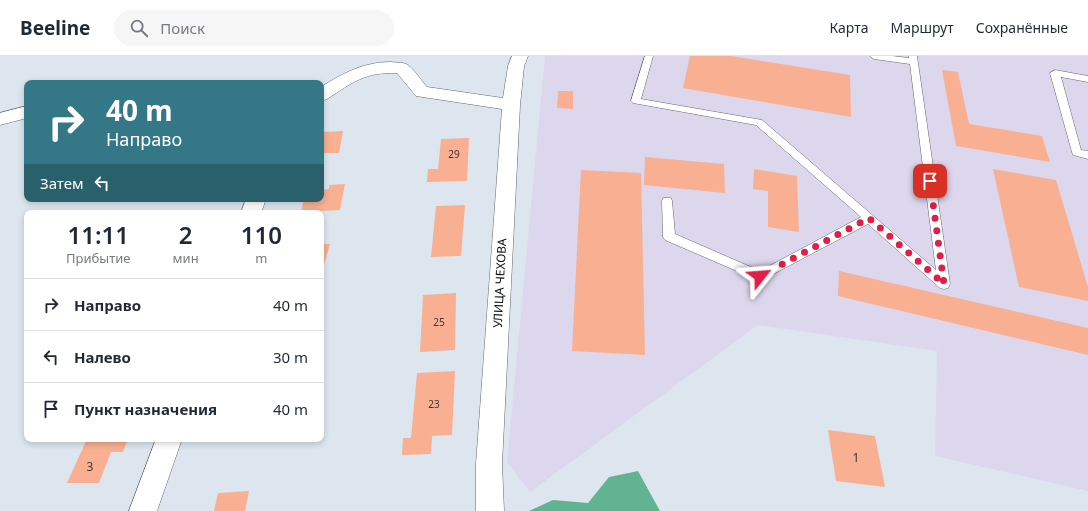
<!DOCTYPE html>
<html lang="ru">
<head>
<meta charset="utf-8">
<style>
  body { margin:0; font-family:"Noto Sans",sans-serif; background:#f6f6f7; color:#1f2937; height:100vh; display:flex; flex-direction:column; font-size:15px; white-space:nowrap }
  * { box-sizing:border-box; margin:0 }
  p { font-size:13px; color:#747a83 }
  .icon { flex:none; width:22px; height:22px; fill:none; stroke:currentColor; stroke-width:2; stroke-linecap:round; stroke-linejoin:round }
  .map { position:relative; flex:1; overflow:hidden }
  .sheet { position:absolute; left:24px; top:154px; width:300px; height:232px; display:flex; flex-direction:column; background:#fff; border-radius:8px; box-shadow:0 2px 6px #0003 }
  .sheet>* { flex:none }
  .hud { position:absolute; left:24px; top:24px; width:300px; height:122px; border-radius:8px; box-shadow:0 2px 6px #0003; background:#347888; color:#fff; overflow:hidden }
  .pin { position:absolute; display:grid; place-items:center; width:34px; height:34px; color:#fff; margin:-17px; border-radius:8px; box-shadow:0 2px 6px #0006 }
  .me { position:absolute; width:44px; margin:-22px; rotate:62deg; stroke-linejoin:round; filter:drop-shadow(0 0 3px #0008) }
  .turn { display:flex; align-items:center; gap:14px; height:84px; padding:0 16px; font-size:18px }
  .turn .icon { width:52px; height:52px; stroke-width:2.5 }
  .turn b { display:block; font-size:28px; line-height:34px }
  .then { display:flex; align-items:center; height:38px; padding:0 16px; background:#0003; gap:8px; font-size:15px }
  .eta { display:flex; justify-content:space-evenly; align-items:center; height:68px; text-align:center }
  .eta b { font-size:24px; font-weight:600; line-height:28px }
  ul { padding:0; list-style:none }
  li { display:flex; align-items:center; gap:12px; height:52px; padding:0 16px; border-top:1px solid #e0e1e3 }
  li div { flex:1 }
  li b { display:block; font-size:15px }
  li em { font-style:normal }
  header { display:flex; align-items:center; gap:24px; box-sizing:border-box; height:56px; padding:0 20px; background:#fff; border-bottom:1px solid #e0e1e3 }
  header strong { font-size:19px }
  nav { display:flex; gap:22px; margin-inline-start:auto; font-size:14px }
  .search { width:280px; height:36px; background:#f6f6f7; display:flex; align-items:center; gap:10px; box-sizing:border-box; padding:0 14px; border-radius:22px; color:#747a83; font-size:15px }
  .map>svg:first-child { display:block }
</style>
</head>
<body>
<header>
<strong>Beeline</strong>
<div class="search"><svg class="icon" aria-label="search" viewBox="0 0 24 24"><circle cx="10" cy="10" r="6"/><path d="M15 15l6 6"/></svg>Поиск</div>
<nav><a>Карта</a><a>Маршрут</a><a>Сохранённые</a></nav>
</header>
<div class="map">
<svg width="1088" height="455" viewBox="0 0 1088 455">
  <rect width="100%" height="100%" fill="#dde6ef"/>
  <path fill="#dcd7ed" d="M545,0H1088V435L935,400L937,295L758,269L530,436L507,406Z"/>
  <path fill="#62b391" d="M638,415L660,455H529L553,444L588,447L609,421Z"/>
  <path fill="#f8af92" d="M690,0H731L850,19L851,61L683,32Z
    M942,14L958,16L969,68L1042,80L1050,106L956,90Z
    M558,35H573V53L557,52Z
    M343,75L339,97H321V76Z
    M469,82L467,125L427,126L428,113H438L441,83Z
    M645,101L724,108L725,137L644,129Z
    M754,113L797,120L799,176L768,171V135L753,133Z
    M993,113L1056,124L1088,231V245L1019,231Z
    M581,114L641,117L645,299L572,295Z
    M345,128L340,154L301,156L304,143H321V134L329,133V129Z
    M465,149L461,200L431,201L436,150Z
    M321,188H330L321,219Z
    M839,215L1088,272V299L838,240Z
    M456,237L455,294L420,296L423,239Z
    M455,315L452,379L432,380L431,398L402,399L403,382H411L417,317Z
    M828,374L875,380L885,431L836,425Z
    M87,383H128L123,396H111L99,427H67Z
    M249,435L245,455H214L218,437Z"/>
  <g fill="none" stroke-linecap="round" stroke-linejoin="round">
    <g stroke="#606870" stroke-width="1">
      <path id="service" d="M645,0H653L641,43L762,64L936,214L910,8L874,3L870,0H892L909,2V0H917L950,228L948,232L944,233L940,232L868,168L760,225L665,184L663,181L662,145L663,142H671L672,145L675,178L760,215L861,161L756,69L633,47L631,45Z
        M1055,14L1088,20V26L1061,21L1081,94L1088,95V103L1073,99L1072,96L1050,17Z"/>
    </g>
    <g stroke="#606870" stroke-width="1">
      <path id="minor" d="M512,0H528L524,10L520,49L502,408L504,455H476V408L502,53L416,40L397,17C365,16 353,26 327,43L321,45V31C343,17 364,6 391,6C396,7 402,6 406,8C413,11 422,26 427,31L503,42L508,10Z
        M27,50V62L0,69V57Z
        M246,143H266L261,157H241Z
        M156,383H182L157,455H129Z"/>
    </g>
    <use href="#service" fill="#fff" fill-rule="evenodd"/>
    <use href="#minor" fill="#fff" fill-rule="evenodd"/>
  </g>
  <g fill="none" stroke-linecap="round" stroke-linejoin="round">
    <path stroke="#e11d48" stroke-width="7" stroke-dasharray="0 12.6" d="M760,220L869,162L944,228L930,125"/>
  </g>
  <g text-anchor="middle" stroke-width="3" stroke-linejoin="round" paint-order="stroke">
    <g font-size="10" fill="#463631">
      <text x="454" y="102">29</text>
      <text x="439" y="270">25</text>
      <text x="434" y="352">23</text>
    </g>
    <g font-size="12" fill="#0b0e11" stroke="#fff">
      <text transform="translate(500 227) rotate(-87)" y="4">УЛИЦА ЧЕХОВА</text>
    </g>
    <g font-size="12" fill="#463631">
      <text x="856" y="406">1</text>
      <text x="90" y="415">3</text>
    </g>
  </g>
</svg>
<div class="pin" style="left:930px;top:125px;background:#d93025"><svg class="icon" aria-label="arrive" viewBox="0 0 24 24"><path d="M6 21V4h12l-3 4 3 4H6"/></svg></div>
<svg class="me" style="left:760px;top:220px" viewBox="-20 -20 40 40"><path d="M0-17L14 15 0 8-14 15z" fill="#e11d48" stroke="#fff" stroke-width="4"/></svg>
<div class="hud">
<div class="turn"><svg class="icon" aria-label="right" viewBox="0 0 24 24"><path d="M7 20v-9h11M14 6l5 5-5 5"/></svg><div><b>40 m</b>Направо</div></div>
<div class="then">Затем<svg class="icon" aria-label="left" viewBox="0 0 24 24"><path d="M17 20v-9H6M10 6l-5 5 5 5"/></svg></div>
</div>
<section class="sheet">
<div class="eta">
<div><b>11:11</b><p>Прибытие</p></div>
<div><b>2</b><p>мин</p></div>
<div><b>110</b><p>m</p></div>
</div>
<ul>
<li><svg class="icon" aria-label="right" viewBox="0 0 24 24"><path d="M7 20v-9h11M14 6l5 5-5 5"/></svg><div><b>Направо</b></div><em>40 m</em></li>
<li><svg class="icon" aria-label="left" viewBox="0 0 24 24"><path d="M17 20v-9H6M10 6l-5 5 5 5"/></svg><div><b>Налево</b></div><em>30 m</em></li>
<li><svg class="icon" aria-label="arrive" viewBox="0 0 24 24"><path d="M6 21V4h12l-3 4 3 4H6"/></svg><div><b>Пункт назначения</b></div><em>40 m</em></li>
</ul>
</section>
</div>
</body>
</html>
